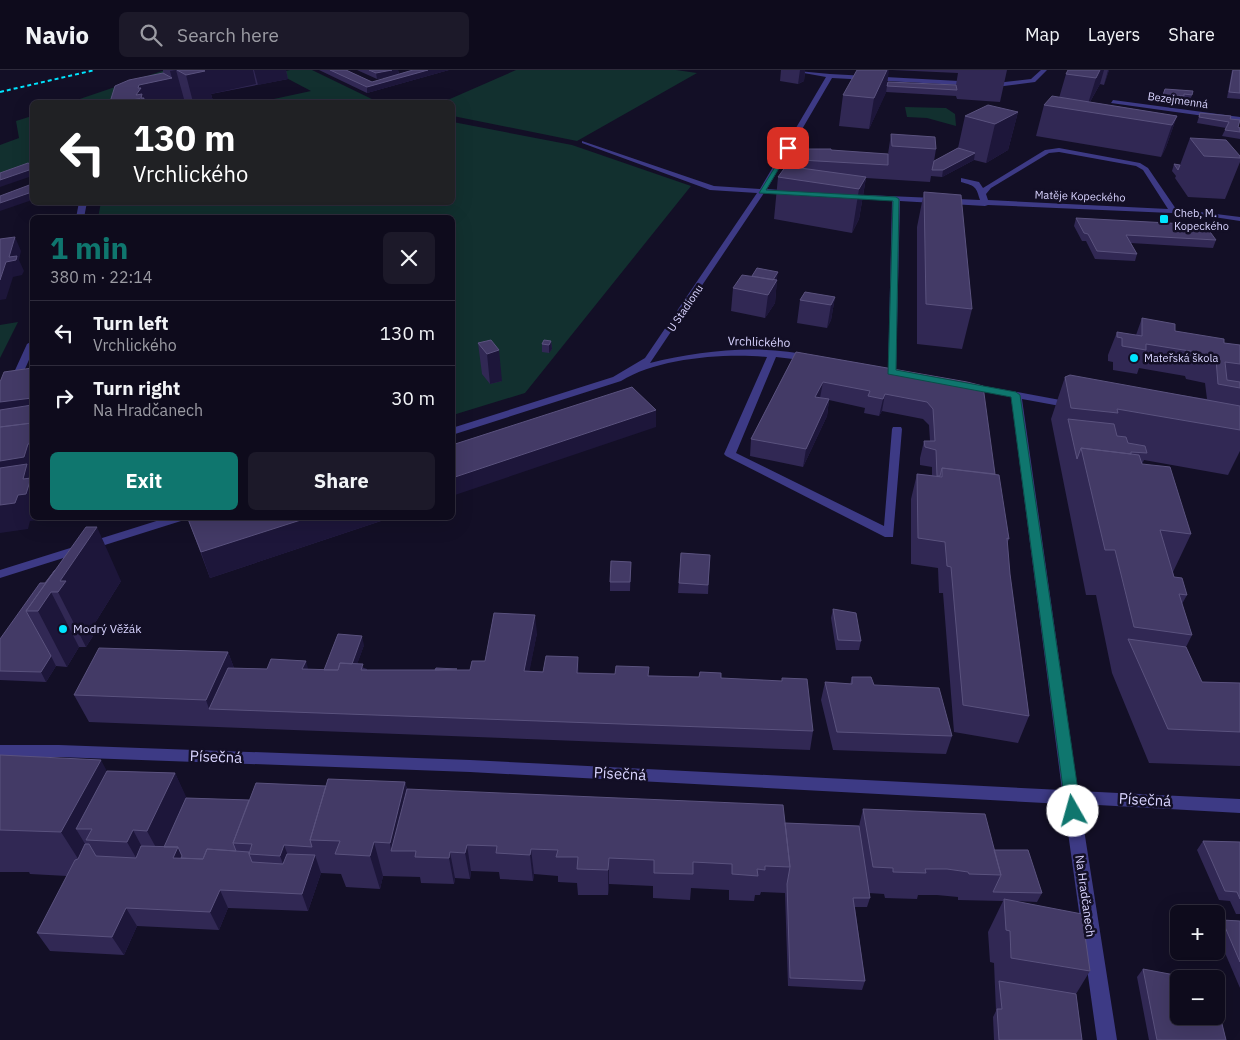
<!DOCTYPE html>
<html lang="en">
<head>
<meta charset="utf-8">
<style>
  body { margin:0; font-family:"IBM Plex Sans",sans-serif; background:#1c1929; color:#f1f3f6; height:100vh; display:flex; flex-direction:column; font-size:19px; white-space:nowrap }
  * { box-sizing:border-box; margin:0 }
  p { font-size:16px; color:#9b9ba3 }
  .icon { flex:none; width:28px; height:28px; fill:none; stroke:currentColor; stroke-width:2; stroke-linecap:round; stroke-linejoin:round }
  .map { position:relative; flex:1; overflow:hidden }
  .panel { position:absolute; left:30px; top:145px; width:425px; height:305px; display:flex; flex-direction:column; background:#0e0b1c; border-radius:8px; box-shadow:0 5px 20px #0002,0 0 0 1px #2e2b3b }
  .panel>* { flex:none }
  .banner { position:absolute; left:30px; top:30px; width:425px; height:105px; border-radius:8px; box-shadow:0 5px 20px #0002,0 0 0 1px #2e2b3b; background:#202124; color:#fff; overflow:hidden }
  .buttons { position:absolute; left:1170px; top:835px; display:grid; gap:10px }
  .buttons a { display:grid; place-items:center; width:55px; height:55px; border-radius:8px; background:#0e0b1c; box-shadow:0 5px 20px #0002,0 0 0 1px #2e2b3b; font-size:25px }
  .pin { position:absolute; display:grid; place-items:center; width:42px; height:42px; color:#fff; margin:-21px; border-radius:10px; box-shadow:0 2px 8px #0006 }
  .me { position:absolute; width:55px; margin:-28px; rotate:353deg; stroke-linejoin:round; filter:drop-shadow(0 0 4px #0008) }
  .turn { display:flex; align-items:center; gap:18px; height:105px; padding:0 20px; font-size:22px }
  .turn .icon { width:65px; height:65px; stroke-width:2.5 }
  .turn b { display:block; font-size:35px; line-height:42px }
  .round { display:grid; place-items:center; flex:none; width:52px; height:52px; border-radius:8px; background:#1c1929 }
  .summary { display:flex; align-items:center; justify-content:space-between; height:85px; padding:0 20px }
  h1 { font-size:30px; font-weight:700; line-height:38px; color:#0f766e }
  .cta { display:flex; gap:10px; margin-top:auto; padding:10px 20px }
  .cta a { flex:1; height:58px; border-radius:8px; background:#0f766e; color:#fff; font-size:20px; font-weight:700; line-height:58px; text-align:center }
  .cta a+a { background:#1c1929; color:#f1f3f6 }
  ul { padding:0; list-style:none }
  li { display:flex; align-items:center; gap:15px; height:65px; padding:0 20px; border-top:1px solid #2e2b3b }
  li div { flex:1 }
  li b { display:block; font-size:19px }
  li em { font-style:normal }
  header { display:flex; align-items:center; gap:30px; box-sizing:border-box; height:70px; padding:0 25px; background:#0e0b1c; border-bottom:1px solid #2e2b3b }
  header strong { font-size:24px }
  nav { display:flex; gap:28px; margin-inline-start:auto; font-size:18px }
  .search { width:350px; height:45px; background:#1c1929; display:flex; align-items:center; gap:12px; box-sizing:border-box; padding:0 18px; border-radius:8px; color:#9b9ba3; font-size:19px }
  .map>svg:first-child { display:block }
</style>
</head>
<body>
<header>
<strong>Navio</strong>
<div class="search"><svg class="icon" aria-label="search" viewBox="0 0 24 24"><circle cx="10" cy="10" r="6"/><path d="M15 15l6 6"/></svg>Search here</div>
<nav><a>Map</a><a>Layers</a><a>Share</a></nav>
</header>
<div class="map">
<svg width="1240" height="970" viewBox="0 0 1240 970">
  <rect width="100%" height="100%" fill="#130f26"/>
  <path fill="#12302f" d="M165,0H253L102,32H71Z
    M290,0H312L378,32H260L311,21L277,3Z
    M516,0H676L697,3L577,71L453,46L452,32H443Z
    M905,37L946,38L955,44L956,56L927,48L907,47Z
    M32,46V90L29,93L0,103V75L19,68L16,51Z
    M453,52L572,75L691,116L525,323L453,345L452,148H98L101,132H452Z
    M18,252L0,288V255Z"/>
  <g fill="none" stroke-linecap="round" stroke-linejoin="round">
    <path fill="#3d3a85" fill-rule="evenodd" d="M787,0L830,4L996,13L1031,9L1041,0H1047L1035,12L996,17L832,8L767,119L793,121L797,123L793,125L764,123L650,293C702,280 761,274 813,286L815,288L810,291L776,287L736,383L884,456L892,359L893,357H901L902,359L893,467H885L726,386L724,384L767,287C724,283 658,288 621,311L452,365V358L613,307L645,288L757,123L710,120L582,73V71L714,116L760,119L826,7Z
      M1113,30L1240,47V51L1111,33Z
      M1059,78L1140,93L1148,98L1176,139L1240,147V151L1194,144L988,135L985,136L900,131L896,302L891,305L888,304L892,130L846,128H843V124L980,130C976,117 976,116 961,112V108L979,112L983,118L1045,80ZM1059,82L1136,96L1143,100L1168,139L988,130L986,124L991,118L1049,83Z
      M79,132H87L84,148H76Z
      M32,271V283L5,344L0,347V333L27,274Z
      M968,313L1071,332L1076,335L1071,338L1022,329L1078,721L1240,729V743L1080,734L1117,970H1097L1064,734L470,702L59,687H0V675H59L470,690L1062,720L1011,327L964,318L963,316Z
      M166,448H183L181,451L0,508V500Z"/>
    <path stroke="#00e5ff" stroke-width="2" stroke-dasharray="4 3" stroke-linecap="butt" d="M0,22L95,0"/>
  </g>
  <path fill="#312854" d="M163,0H286L288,9L211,24L213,31L204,32H190L184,29L167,32H110L163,3Z
    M319,0H346L372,12L393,6L377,9L357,0H398L399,4L413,0H449L367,23Z
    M781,0H805L804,11L798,14L780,11Z
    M892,0H1007L1000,32L957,29L956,26L886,22L869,59L839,56L843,25L888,12L956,15L958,3Z
    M1068,0H1109L1104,15L1100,14L1090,32L1177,46L1166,77L1161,87L1036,66L1044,35L1059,28L1066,4Z
    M1232,0H1240V29L1227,28Z
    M1165,19L1192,25L1190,31L1182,30V32L1160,31Z
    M1018,42L1008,80L986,93L974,90L942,107L931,106L930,112L866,108L859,149L852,163L774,149L778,107L799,98L802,79L888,84L891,64L936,79L934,91L958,78L965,46Z
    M1200,43L1230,49L1238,57L1240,58V69L1222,66L1226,58L1197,53Z
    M1190,68L1240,86V92L1225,129L1188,127L1175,108L1176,106L1172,101L1174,94L1180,95Z
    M924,122L972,239L962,279L917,274V157Z
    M1076,148L1216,170L1213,178L1131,173L1137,184L1135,191L1095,189L1086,171H1082L1074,156Z
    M777,209L775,233L765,248L731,241L733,218Z
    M835,227L831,250L827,258L797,253L800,230Z
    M1142,248L1175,261L1224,273L1240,275V381L1228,405L1144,390L1142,394L1191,464L1173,502L1174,507L1187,525L1182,534L1192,565L1186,577L1202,612L1240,613V696L1149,693L1112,603L1096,525H1086L1051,349L1065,307L1207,329L1205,313L1186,309L1185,306L1139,298L1137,304L1113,300V292L1108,291V285L1117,262L1136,265Z
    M491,270L502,311L490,314L482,304L478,273Z
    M551,271L552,279L549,283L542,282V274Z
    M796,282L967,312L995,404L1009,469L1007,474L1010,504L1029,646L1018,673L954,662L943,523H939L938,498L911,494V429L917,404L932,405V397L920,395V388L924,371H930L929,355L923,349L882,341L879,346L864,343L865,338L829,330L827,346L803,397L750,386L751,369Z
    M194,448H390L210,508L188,449Z
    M681,483L710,485L708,524L678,523Z
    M631,492L630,521H610V512Z
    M121,511L90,561L93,566L86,577H79L67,597L56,596L46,612L0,610V569L45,513Z
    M833,539L861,571L859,580H836L831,548Z
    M537,563L529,601L721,608L813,661L810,680L89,652L74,625L228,582L234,598L324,600L364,575L357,594L364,598L367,599V600H470Z
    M852,607L874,615L952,666L946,684L833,680L821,630L825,612L850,614Z
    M0,685L107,701L175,703L186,728L249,730L326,716L405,712L407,719L785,753L859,756L863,739L994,780L1042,823L1037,832L1014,831L1090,901L1076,924L1082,970H994L993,947L996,941L994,893L990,892L988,862L1003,831L958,830V827L937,825H918L917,829L885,828L884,824L869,823L870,828L867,837H855L865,911L862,920L788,916L785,823L761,822L760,825H755L754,831L729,830V820L691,818L690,830L653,828V816L609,814L608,825H578L577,813L558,812V806L534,804L533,811L500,809L499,802L471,801L470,809L455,808L454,814L421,813L420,807L383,806L380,819L346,817L341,804L321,803L308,841L228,838L219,860L137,856L124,885L50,881L37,863L67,806L30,804L29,802H0Z
    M1203,771L1240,772V844H1236L1230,831L1219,830L1197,780Z
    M1222,850L1240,851V918L1216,862V857Z
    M1143,899L1216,913L1223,936L1219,941L1226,970H1149L1137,907Z"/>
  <path fill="#1d163a" d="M176,0L184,29L178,30L170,1Z
    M197,0H253L256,14L211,24L213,31L204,32H193L186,5Z
    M254,0H286L288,9L258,15Z
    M392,0H398L399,5L377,9L376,3Z
    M428,0H449L367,23V17Z
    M800,0H805L804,11L798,14Z
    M887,0H889L886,23L869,59L874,28Z
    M1100,0H1104L1100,14L1087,37L1096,8Z
    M1108,0H1109L1104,15Z
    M172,8L178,30L167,32H138L136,25L139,15Z
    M1018,42L1008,80L986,93L995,54Z
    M1177,46L1166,77L1161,87L1172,55Z
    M975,83L974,90L942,107L943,100Z
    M32,99V106L0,117V110Z
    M866,107L859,149L852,163L859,119Z
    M32,122V130L0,141V133Z
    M15,167L21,181L19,190L24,201L22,205L13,207L6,229L0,230V210Z
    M778,202L777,209L768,225L765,223Z
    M777,210L775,233L765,248L768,225Z
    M835,227L831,250L827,258L831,235Z
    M551,271L552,279L549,283V275Z
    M499,280L502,311L490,314L487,284Z
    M823,312L820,328L815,327Z
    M32,314V448H39L38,450L30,451L28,459L0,463V332Z
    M885,324L882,341L879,346L883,329Z
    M829,329L827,346L803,397L806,379Z
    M656,340V357L452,426V408Z
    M307,448H390L210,508L201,482Z
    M97,457L121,511L90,561L93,566L86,577L58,522L60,511Z
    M51,522L79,577L67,597L38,541Z
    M535,545L537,563L526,619L524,601Z
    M362,566L364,575L354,603L350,598Z
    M228,582L238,609L209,639L206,630Z
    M51,586L56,596L46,612L41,602Z
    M578,587L579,606L577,603Z
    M306,591L311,609L302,599Z
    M101,690L125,735L92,759H76L96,792L89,806L61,762Z
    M175,703L191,737L160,785L147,761Z
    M405,712L413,746L391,781L390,773Z
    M133,760L151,794L146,805L127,772Z
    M374,772L383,806L380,819L370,786Z
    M284,775L294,801L290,812L280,786Z
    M467,775L471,801L470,809L465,783Z
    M178,777L187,795L173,788Z
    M531,779L534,804L533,811L530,785Z
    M450,782L455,808L454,814L449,788Z
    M315,785L321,803L308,841L302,824Z
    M609,788V814L608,825V800Z
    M220,820L228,838L219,860L210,842Z
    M126,838L137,856L124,885L112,867Z"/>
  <path fill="#433a66" stroke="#5a527e" d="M177,0H203L205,1L186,5Z
    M330,0H346L372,12L413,0H428L367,17Z
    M369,0H392L376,3Z
    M857,0H887L874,28L843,25Z
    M1068,0H1100L1096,8L1066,4Z
    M1233,0H1240V23L1229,22Z
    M163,3L172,8L139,15L138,18H141L136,25L142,24L141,28H144L143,32H141L140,29L110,32L115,16L129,10Z
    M888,12L956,15L957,20L887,16Z
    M1165,19L1193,21L1192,25L1184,24V26L1163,25Z
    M1052,26L1177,46L1172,55L1044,35Z
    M140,29L139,32H107Z
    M988,35L1018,42L995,54L965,46Z
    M1200,43L1231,46L1230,49L1240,50L1238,57L1240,58V62L1225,60L1229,52L1199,47Z
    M891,64L935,67L936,79L892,76Z
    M1190,68L1226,70L1240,86V88L1204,86Z
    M958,78L975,83L943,100H932L934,91Z
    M802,79H831V80L888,84V95L800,90Z
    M28,93L32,95V99L0,110V103Z
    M1174,94L1180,95L1178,100Z
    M786,96L866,107L859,119L778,107Z
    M32,114V122L0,133V126Z
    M924,122L961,125L972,239L926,234Z
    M1076,148L1205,155L1216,170L1126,165L1137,184L1097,181L1088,164L1084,163Z
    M15,167L9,187L17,186L16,190L6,192L0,210V169Z
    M757,198L778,202L773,210L752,206Z
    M742,205L777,210L768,225L733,218Z
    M805,222L835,227L831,235L800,230Z
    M1142,248L1175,254V261L1224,269V273L1240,275V294L1225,292L1227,310L1240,312V318L1218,314L1216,289L1196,286V282L1146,274V280L1122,276V268L1117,267V262L1142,266Z
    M491,270L499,280L487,284L478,273Z
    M544,270L551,271L549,275L542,274Z
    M796,282L967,312L983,316L995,404L942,398L940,406H937L936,380L925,377L924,371H935L933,339L927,332L885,324L883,329L868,326L870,321L823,312L815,327L829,329L806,379L751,369Z
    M32,298V328L0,332V312L4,302Z
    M1070,305L1240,336V360L1117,339L1118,343L1071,338L1065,307Z
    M632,317L656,340L452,408V375Z
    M32,335V353L0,357V340Z
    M1068,349L1114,354L1117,366L1126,367L1128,373L1145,376L1147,383L1131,382V384L1081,378L1077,389Z
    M32,353V373L28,374L24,387L0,391V357Z
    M1081,378L1139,385L1142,394L1170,397L1191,464L1160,460L1174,507L1182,508L1187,525L1179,524L1192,565L1134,557L1115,480H1105Z
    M27,394L23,409L31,408L26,424L18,425L15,433L0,435V398Z
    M942,398L999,405L1009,469L1007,468L1010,504L1029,646L963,635L951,497L947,496L945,472L918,468L917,404L942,407Z
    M194,448H307L201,482L188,449Z
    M86,457H97L60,511H66L58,522H51L38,541H26Z
    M681,483L710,485L708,515L679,513Z
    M611,491L631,492L630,512H610Z
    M55,500L26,541L51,586L41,602L0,601V569L40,513H45Z
    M833,539L856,543L861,571L838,570Z
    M494,543L535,545L524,601L543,602L546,586L578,587L577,603L615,604L616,596L649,597L648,606L699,607L700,602L721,603V608L782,611V608L807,609L813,661L209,639L228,598L267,599L271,589L306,591L302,599L338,600L340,593L363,594L361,600H470L472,591H485Z
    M338,564L362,566L352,594L340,593L338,600H324Z
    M1128,569L1186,577L1202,612L1240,613V662L1168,659Z
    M99,578L228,582L206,630L74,625Z
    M436,598L457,599L435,600Z
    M852,607H871L874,615L939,618L952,666L837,662L825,612L852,614Z
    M0,685L101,690L61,762L0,760Z
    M107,701L175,703L147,761L133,760L127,772L86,770L92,759H76Z
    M328,709L405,712L390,773L374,772L370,786L335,784L340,771L310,770Z
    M256,713L326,716L310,770L312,777L284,775L280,786L249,784L252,774L233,773Z
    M407,719L783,735L790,797L765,796V800L757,799L758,806L732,804V794L693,792V804L654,803V790L609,788L608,800L577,799L578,787H556L558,780L531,779L530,785L496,783L497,776L467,775L465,783L450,782L449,788L415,787L416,781H391Z
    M186,728L249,730L233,773L236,781L207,779L203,789L181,788L182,786L178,777H164Z
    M863,739L985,744L1001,805L969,804L968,802L947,799H925L926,803L893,802V798L873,797Z
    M785,753L859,756L870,828H853L865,911L790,908L787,814L790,797Z
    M1203,771L1240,772V829L1237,822L1225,821Z
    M85,774H89L96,786L136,788L141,776L178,777L173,788L203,789L207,779L249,782V784L252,792L283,794L287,784L315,785L302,824L220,820L210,842L126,838L112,867L37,863L75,790L78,789Z
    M994,780H1028L1042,823L993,822L1001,805Z
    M1004,829L1082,844L1090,901L1011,888L1010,861L1006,860Z
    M1222,850L1240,851V892Z
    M1143,899L1196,909H1179V946H1216V913H1218L1223,936L1217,934L1226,970H1157Z
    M999,911L1076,924L1082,970H999L997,939H1002Z"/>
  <path fill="#0f766e" stroke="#0a4d48" d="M788,76L791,78L766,120L896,127L899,129L896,300L1016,322L1020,325L1081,741L1078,745L1073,747L1068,745L1066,741L1011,327L888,304L893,131L759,123Z"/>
  <g fill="#00e5ff" stroke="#130f26" stroke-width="2">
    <rect x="1159" y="144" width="10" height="10" rx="2.5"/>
    <circle cx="1134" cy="288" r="5"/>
    <circle cx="63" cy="559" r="5"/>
  </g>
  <g text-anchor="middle" stroke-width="5" stroke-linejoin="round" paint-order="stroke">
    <g font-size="11" fill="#d9d4ff" stroke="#130f26">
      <text transform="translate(1178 30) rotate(8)" y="4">Bezejmenná</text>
      <text transform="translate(1080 126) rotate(2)" y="4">Matěje Kopeckého</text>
      <text transform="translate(685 238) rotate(-56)" y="4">U Stadionu</text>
    </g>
    <g font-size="11" fill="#d9d4ff" stroke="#130f26" text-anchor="start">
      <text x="1174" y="147">Cheb, M.<tspan x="1174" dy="13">Kopeckého</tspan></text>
      <text x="1144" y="292">Mateřská škola</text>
    </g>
    <g font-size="12" fill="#d9d4ff" stroke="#130f26">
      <text transform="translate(759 272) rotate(2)" y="4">Vrchlického</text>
      <text transform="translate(1085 826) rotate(82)" y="4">Na Hradčanech</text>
    </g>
    <g font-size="12" fill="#d9d4ff" stroke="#130f26" text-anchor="start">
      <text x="73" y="563">Modrý Věžák</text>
    </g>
    <g font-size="15" fill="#d9d4ff" stroke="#130f26">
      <text transform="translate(216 687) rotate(2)" y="5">Písečná</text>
      <text transform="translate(620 704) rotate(3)" y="5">Písečná</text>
      <text transform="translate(1145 730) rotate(3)" y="5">Písečná</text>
    </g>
  </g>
</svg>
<div class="buttons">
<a>+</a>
<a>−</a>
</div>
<div class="pin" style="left:788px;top:78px;background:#d93025"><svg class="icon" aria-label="arrive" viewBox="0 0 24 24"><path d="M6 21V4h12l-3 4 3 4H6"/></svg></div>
<svg class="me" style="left:1073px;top:741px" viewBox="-20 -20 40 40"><circle r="19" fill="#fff"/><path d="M0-13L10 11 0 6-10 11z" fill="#0f766e"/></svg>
<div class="banner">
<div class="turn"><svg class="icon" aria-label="left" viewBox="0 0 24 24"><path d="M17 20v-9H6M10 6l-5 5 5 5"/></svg><div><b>130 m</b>Vrchlického</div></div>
</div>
<section class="panel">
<div class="summary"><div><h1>1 min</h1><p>380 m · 22:14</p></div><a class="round"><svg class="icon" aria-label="close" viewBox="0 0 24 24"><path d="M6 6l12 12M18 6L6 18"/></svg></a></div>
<ul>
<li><svg class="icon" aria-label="left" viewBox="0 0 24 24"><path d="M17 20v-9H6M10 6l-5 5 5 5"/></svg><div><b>Turn left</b><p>Vrchlického</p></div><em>130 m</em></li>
<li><svg class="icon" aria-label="right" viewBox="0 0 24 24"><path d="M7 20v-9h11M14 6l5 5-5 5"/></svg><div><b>Turn right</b><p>Na Hradčanech</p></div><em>30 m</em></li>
</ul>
<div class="cta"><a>Exit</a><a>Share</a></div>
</section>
</div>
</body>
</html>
